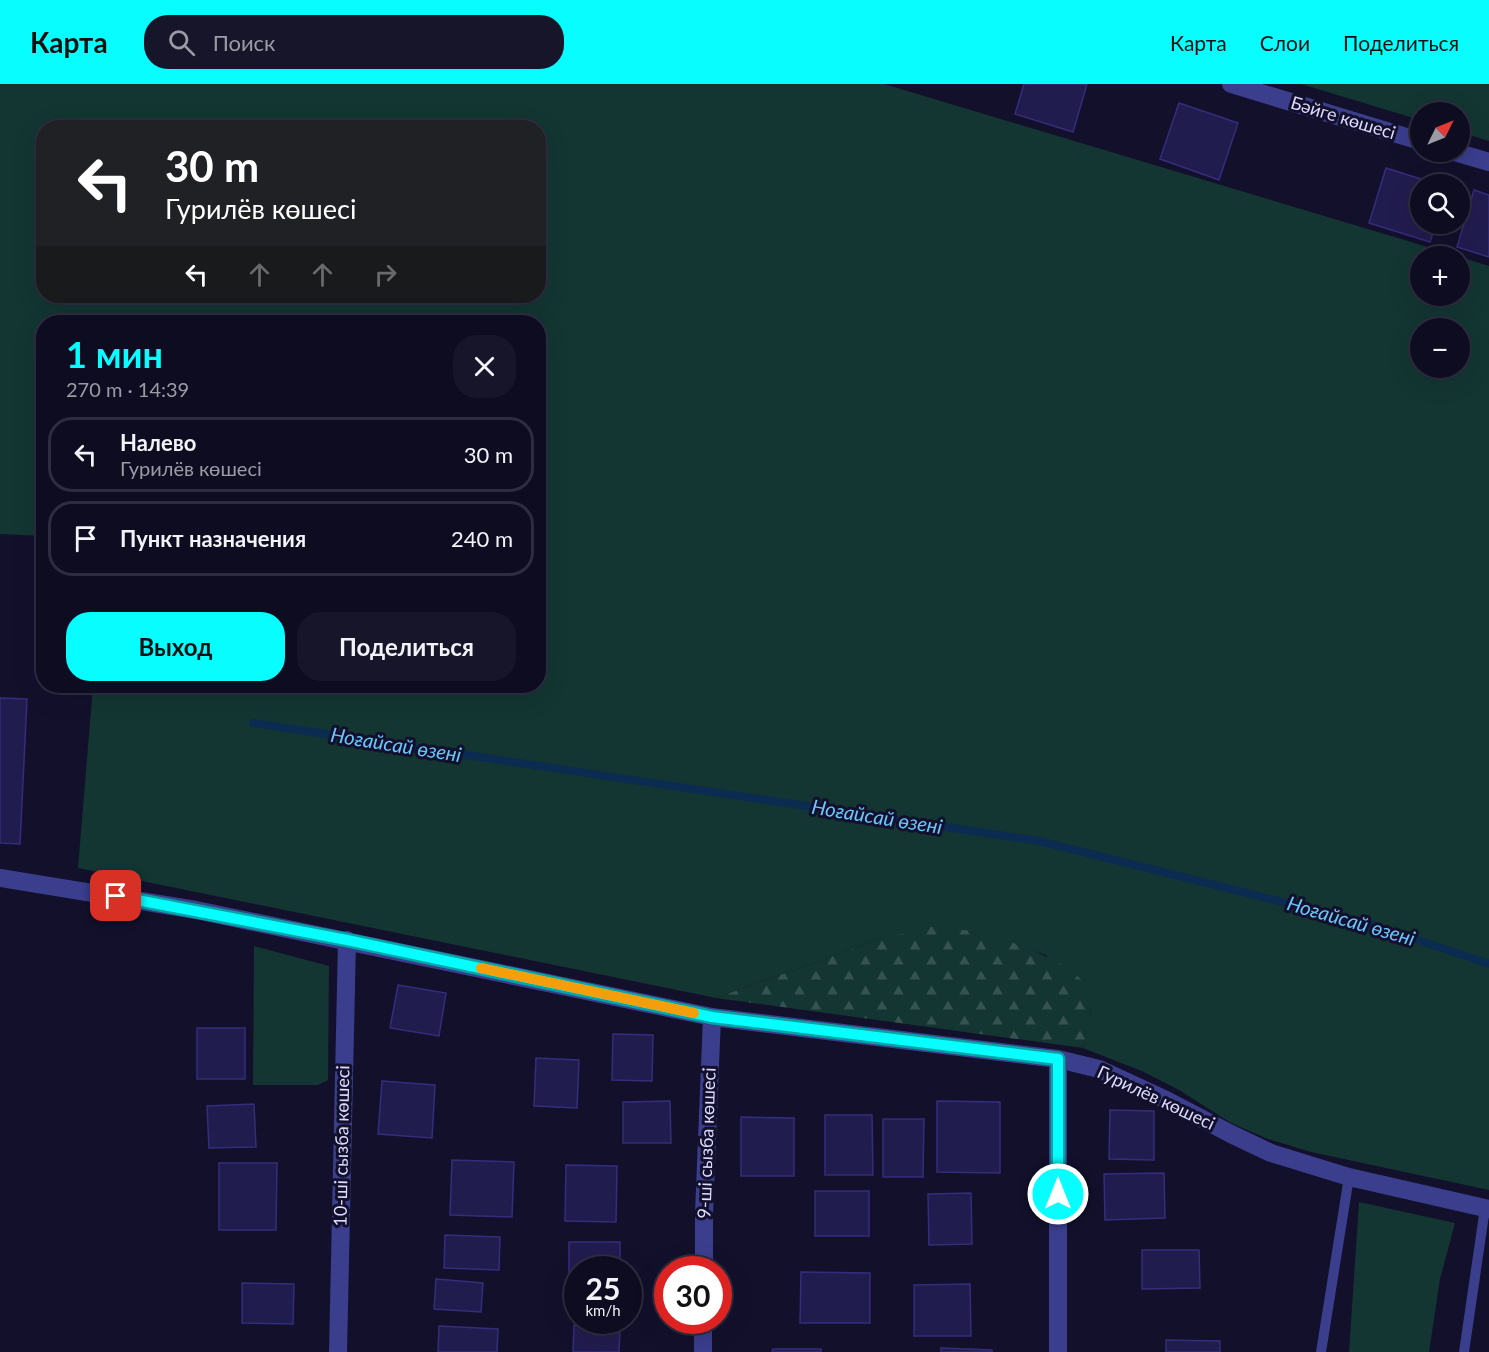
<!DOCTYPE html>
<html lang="ru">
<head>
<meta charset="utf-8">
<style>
  body { margin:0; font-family:Lato,sans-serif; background:#17152a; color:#f1f3f6; height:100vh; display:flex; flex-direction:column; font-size:22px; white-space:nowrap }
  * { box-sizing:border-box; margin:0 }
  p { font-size:20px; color:#9b9ba5 }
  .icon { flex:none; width:33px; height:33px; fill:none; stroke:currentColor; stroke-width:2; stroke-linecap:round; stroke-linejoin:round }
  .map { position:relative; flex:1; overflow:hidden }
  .drawer { position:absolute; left:36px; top:231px; width:510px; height:378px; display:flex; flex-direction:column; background:#0e0c21; border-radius:24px; box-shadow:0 6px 24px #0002,0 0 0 2px #2e2c3f }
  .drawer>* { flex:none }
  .top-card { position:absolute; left:36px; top:36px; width:510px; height:183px; border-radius:24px; box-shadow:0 6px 24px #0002,0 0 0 2px #2e2c3f; background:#202124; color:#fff; overflow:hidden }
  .needle { width:39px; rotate:47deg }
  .tools { position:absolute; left:1410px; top:18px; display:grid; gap:12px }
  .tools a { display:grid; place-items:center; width:60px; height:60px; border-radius:50%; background:#0e0c21; box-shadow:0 6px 24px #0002,0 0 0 2px #2e2c3f; font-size:30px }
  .speed { position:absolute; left:564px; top:1172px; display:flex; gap:12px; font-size:30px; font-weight:700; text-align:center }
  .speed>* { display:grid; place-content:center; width:78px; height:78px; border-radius:50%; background:#0e0c21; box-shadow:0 6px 24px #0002,0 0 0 2px #2e2c3f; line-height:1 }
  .speed small { font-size:15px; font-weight:400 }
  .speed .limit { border:9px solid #d22; background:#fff; color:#111 }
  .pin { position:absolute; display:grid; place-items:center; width:51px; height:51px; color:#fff; margin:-26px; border-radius:12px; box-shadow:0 3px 9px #0006 }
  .me { position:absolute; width:66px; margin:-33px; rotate:0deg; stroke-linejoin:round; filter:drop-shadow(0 0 4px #0008) }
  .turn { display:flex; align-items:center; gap:21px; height:126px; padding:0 30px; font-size:27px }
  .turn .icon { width:78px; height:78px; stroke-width:2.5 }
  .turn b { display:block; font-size:42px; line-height:51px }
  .lanes { display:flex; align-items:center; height:57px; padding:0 30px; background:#0003; justify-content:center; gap:30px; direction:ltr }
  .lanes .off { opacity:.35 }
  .round { display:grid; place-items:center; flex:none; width:63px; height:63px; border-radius:24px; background:#17152a }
  .headline { display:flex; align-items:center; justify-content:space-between; height:102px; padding:0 30px }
  h1 { font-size:36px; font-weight:700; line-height:45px; color:#07fdff }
  .action { display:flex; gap:12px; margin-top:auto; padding:12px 30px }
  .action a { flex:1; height:69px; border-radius:24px; background:#07fdff; color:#111; font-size:24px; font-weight:700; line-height:69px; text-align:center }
  .action a+a { background:#17152a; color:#f1f3f6 }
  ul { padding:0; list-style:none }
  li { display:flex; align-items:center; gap:18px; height:75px; margin:0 12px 9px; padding:0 18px; border:3px solid #2e2c3f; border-radius:24px }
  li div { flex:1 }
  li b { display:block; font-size:22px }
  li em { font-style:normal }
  header { display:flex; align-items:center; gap:36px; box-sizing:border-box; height:84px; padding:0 30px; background:#07fdff; color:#111 }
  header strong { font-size:28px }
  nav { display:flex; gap:33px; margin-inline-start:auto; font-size:21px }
  .search { width:420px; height:54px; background:#17152a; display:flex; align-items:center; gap:15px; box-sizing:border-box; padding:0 21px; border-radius:24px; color:#9b9ba5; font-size:22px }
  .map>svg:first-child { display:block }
</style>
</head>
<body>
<header>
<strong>Карта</strong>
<div class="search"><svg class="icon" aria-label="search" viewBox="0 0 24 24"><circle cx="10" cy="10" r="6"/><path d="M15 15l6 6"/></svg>Поиск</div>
<nav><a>Карта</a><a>Слои</a><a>Поделиться</a></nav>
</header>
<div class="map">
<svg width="1489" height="1268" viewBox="0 0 1489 1268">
  <defs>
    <pattern id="forest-firs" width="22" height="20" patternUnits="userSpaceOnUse" patternTransform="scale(1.5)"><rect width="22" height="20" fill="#133632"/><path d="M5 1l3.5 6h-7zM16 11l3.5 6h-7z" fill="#355251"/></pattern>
  </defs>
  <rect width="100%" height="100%" fill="#13102c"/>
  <path fill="#133632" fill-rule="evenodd" d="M0,0H884L1458,172H1420V212H1460V173L1489,182V1106L1311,1068L1268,1055L1231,1039L1179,1006L1144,988L1083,964L1091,924L1046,871L972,847L880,855L716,914L78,784L93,602H538V238H44L43,452L0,450ZM44,44H538V212H44ZM1420,244H1460V284H1420Z
    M1301,0H1489V57L1460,48V28H1420V36Z
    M254,862L329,882L328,996L318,1001H253Z
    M1359,1118L1455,1139L1440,1195L1429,1268H1349Z"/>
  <path fill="url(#forest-firs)" d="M931,843C944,844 959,845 972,847C1001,853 1075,877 1089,906C1095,920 1086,949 1083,964L716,914L880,855Z"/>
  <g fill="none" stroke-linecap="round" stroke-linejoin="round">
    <path stroke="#0b2b50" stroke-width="8" d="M253,639L1039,757L1370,840L1489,880"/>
  </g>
  <path fill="#211c4e" stroke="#352d7b" stroke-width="1.5" d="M1024,0H1087L1073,48L1015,30Z
    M1179,19L1238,39L1219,96L1160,75Z
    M1386,84L1437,100H1420V140H1436L1430,158L1369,139Z
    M1474,106L1489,111V173L1457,163Z
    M0,614L27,615L20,760L0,759Z
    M398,901L446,909L439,952L390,944Z
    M197,944H245V995H197Z
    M613,950L653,951L652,997L612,996Z
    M536,974L579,976L577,1024L534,1022Z
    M382,997L435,1001L432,1054L378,1050Z
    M670,1017L671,1059H623V1018Z
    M937,1017L1000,1018V1089L937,1088Z
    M254,1020L256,1063L209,1064L207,1022Z
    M1110,1026L1154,1027V1076L1109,1075Z
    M825,1031H872L873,1091H825Z
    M741,1033L794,1034V1092H741Z
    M883,1035H924L923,1093H883Z
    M452,1076L514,1078L512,1133L450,1131Z
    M219,1079H277L276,1146H219Z
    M566,1081L617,1082L616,1138L565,1137Z
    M1164,1089L1165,1134L1105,1136L1104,1090Z
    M815,1107H869V1152H815Z
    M971,1109L972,1160L929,1161L928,1110Z
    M445,1151L500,1153L499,1186L444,1184Z
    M569,1158H620V1185H578V1217H569Z
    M1142,1166H1199L1200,1204L1142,1205Z
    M801,1188L870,1189V1239H800Z
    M436,1195L483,1199L481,1228L434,1225Z
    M242,1199L294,1200L293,1240L242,1239Z
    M970,1200L971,1252H914V1201Z
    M574,1241L620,1243L619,1268H573Z
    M439,1242L498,1245L497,1268H438Z
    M1166,1256L1220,1257V1268H1166Z
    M941,1264L992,1266V1268H941Z
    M773,1265H821V1268H772Z"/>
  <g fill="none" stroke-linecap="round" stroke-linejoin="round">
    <path stroke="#3a3e8d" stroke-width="10" d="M1321,1268L1349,1093
      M1464,1268L1485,1124"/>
    <path stroke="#3a3e8d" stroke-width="18" d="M1231,0L1420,57
      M1455,68L1489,78
      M0,794L196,826L712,933L1058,975L1099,985L1166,1016L1231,1050L1271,1069L1349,1093L1489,1125
      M704,1185V1129L712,933
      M338,1268L347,856
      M703,1268V1236
      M1058,1268V975"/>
  </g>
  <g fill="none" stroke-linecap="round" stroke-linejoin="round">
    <g stroke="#05a4a6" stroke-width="15">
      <path id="route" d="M116,812L347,856L712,933L1058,975V1110"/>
    </g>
    <use href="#route" stroke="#07fdff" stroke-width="10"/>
    <path stroke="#f59e0b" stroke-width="10" d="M481,884L694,929"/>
  </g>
  <g text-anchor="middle" stroke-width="6" stroke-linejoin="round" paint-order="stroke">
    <g font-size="18" fill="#dcdbff" stroke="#13102c">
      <text transform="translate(1343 34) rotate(17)" y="6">Бәйге көшесі</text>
      <text transform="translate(1156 1014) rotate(25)" y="6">Гурилёв көшесі</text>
      <text transform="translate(707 1059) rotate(-88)" y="6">9-ші сызба көшесі</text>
      <text transform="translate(342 1062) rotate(-89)" y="6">10-ші сызба көшесі</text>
    </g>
    <g font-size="20" font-style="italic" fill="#69c7ff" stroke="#13102c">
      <text transform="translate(396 661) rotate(9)" y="7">Ноғайсай өзені</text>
      <text transform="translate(877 733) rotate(9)" y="7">Ноғайсай өзені</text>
      <text transform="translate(1351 837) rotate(16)" y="7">Ноғайсай өзені</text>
    </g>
  </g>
</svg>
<div class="tools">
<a><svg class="needle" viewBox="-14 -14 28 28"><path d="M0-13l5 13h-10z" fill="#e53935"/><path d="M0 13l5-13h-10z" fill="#9b9ba5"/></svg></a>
<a><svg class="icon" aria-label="search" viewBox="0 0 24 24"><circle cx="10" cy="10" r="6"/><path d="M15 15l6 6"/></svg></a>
<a>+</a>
<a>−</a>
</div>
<div class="speed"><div>25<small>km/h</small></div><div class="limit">30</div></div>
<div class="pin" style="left:116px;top:812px;background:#d93025"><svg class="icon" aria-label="arrive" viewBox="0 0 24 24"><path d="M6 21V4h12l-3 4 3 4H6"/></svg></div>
<svg class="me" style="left:1058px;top:1110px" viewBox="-20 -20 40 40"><circle r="17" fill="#07fdff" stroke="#fff" stroke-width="3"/><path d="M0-11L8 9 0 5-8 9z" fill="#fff"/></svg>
<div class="top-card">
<div class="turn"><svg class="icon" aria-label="left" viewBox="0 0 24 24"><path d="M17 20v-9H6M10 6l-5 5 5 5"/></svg><div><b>30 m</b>Гурилёв көшесі</div></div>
<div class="lanes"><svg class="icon" aria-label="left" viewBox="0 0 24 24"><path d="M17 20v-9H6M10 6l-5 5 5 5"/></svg><svg class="icon off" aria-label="ahead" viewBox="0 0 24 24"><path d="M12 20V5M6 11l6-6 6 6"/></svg><svg class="icon off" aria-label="ahead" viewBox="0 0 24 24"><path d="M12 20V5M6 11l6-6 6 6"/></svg><svg class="icon off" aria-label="right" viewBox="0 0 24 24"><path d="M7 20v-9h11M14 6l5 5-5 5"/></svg></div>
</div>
<section class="drawer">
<div class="headline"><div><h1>1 мин</h1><p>270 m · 14:39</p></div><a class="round"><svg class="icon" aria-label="close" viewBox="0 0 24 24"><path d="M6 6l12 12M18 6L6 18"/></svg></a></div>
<ul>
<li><svg class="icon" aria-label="left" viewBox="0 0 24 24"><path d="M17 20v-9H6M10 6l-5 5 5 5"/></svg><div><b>Налево</b><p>Гурилёв көшесі</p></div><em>30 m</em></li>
<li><svg class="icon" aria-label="arrive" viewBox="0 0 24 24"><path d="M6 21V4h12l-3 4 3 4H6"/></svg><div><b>Пункт назначения</b></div><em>240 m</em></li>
</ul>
<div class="action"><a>Выход</a><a>Поделиться</a></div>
</section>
</div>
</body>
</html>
